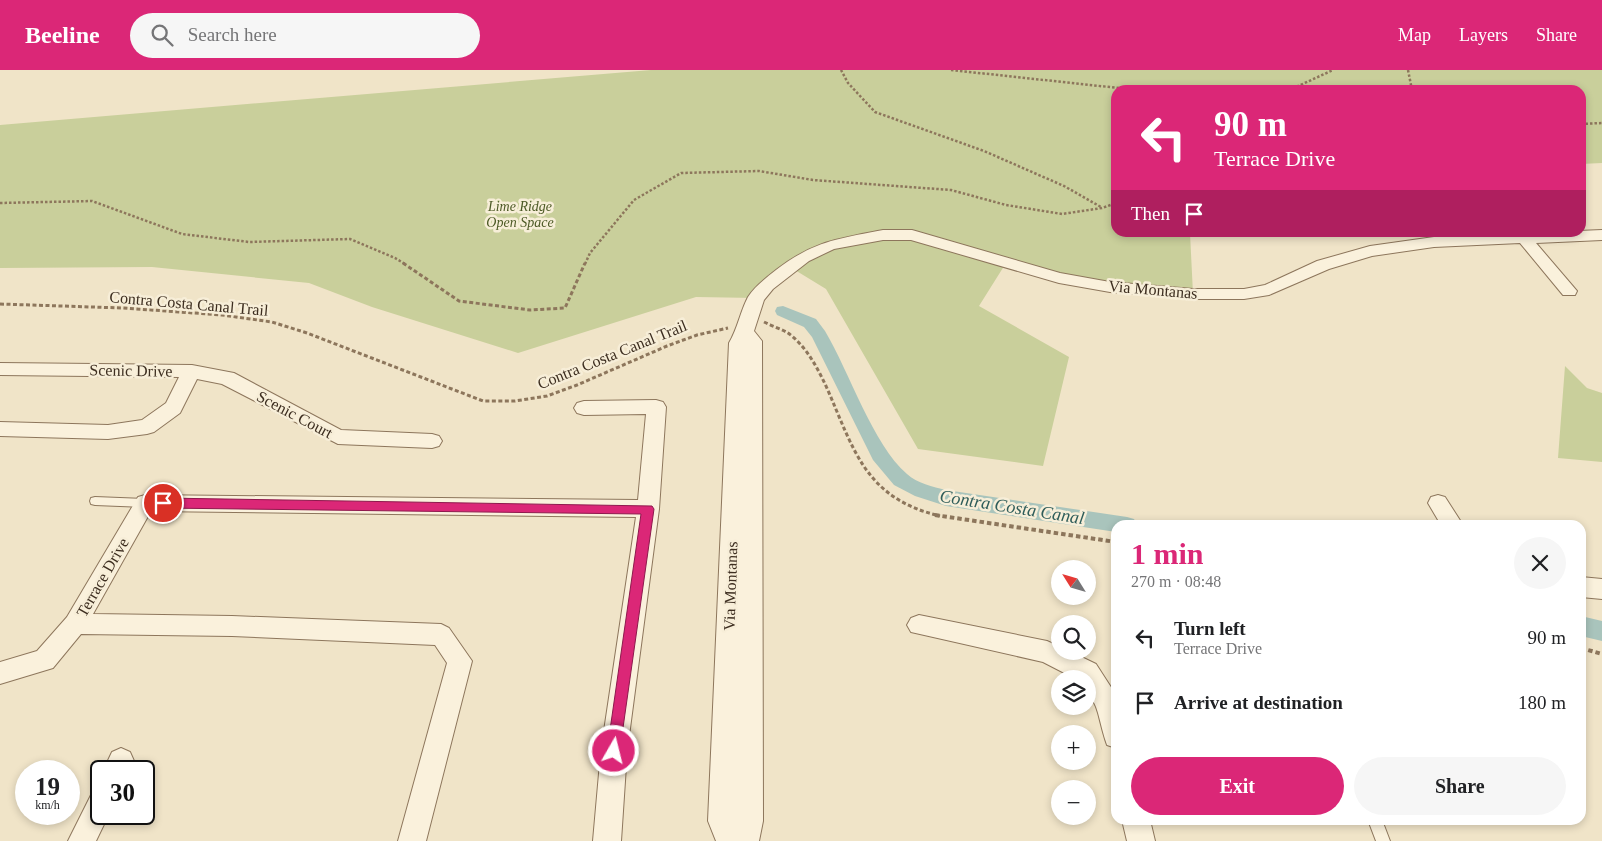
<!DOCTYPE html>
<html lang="en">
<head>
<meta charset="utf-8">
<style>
  body { margin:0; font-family:"Times New Roman",serif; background:#f6f6f6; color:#202124; height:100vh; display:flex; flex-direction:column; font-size:19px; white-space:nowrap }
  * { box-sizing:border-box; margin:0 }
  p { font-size:16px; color:#757577 }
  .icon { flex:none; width:28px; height:28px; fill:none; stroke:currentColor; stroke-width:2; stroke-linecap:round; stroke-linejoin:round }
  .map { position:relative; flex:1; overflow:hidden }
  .side { position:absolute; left:1111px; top:450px; width:475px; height:305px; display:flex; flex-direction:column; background:#fff; border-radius:15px; box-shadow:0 2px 8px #0003 }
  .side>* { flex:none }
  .top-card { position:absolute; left:1111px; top:15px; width:475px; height:152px; border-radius:15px; box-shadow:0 2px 8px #0003; background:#db2777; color:#fff; overflow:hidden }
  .needle { width:32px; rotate:307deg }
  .controls { position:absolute; left:1051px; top:490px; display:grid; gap:10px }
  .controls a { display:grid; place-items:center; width:45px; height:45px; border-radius:50%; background:#fff; box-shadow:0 2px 8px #0003; font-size:25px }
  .speed { position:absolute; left:15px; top:690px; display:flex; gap:10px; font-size:25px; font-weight:700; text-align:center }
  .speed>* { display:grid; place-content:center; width:65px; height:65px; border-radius:50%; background:#fff; box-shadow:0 2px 8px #0003; line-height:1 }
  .speed small { font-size:12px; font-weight:400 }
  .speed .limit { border:2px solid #111; border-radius:8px; background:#fff; color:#111 }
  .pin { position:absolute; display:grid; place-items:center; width:42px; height:42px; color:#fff; margin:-21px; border:2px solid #fff; border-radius:50%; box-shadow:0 1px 5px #0007 }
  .me { position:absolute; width:55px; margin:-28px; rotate:8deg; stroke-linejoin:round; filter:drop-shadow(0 0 4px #0008) }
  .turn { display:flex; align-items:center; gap:18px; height:105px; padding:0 20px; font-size:22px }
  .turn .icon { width:65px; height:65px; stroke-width:2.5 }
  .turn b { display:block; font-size:35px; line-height:42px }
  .then { display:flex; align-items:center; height:48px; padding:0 20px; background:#0003; gap:10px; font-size:19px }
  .round { display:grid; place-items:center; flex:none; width:52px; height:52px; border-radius:26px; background:#f6f6f6 }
  .overview { display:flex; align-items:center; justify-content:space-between; height:85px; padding:0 20px }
  h1 { font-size:30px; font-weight:700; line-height:38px; color:#db2777 }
  .action { display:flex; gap:10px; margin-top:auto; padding:10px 20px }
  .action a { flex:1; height:58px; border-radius:30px; background:#db2777; color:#fff; font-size:20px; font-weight:700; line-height:58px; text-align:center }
  .action a+a { background:#f6f6f6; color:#202124 }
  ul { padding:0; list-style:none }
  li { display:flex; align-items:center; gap:15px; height:65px; padding:0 20px }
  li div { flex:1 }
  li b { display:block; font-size:19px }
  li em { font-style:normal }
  header { display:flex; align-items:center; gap:30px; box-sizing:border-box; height:70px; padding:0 25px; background:#db2777; color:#fff }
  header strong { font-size:24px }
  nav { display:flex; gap:28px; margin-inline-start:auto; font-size:18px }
  .search { width:350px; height:45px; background:#f6f6f6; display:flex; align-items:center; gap:12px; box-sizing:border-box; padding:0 18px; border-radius:28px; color:#757577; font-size:19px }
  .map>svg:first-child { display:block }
</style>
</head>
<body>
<header>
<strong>Beeline</strong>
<div class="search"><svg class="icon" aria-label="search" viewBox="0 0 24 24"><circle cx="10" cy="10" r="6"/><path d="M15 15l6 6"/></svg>Search here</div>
<nav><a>Map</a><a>Layers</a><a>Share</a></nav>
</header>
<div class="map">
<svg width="1602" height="771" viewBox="0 0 1602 771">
  <rect width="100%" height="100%" fill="#f0e4c8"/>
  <path fill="#c9cf9b" d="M651,0H1602V93L1581,94V20H1116V162L1190,163L1193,224L1110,217L1006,193L979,236L1069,287L1043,396L918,379L826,219L790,197L756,228L696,227L518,283L372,237L309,213L152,197L0,198V55Z
    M1565,296L1587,318L1602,323V392L1558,388Z"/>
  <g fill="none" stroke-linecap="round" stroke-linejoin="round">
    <path fill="#a9c4bc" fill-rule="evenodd" d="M783,236L816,249L825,261C849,301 873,375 907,404C917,413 933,417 946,420L1127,447L1134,449L1137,455H1116V462L946,436L915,426L894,415L873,390L812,267L804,257L777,245L775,241L777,237Z
      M1581,546L1602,551V571L1581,566Z"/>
    <g stroke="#8d765c" stroke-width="2">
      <path id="service" d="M95,427L145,429L149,430L150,433L149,436L145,437L95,435L91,434L90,431L91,428Z
        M1368,750H1382L1390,771H1376Z"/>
    </g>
    <g stroke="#8d765c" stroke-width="2">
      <path id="minor" d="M883,160H912L1060,203L1110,212L1193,219H1244L1265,215L1317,191L1370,176L1434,167L1602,160V170L1536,173L1577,221L1575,225H1563L1520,173L1434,177L1372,186L1329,199L1269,225L1244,229H1193L1110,222L1059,213L911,170H883L834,179L809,191L773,219L764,230L754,261L762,271L763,751L759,771H716L708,751L729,273C738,258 740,242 748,227C755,216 766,208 776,200C814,171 837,169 883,160Z
        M0,293L192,295L234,303L341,360L432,364L439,366L442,371L439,376L432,378L338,374L222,314L197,309L180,343L154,362L147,364L108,369L0,366V352L108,355L142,350L166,333L179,307L0,305Z
        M656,330L663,332L666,337L659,439L627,681L621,771H593L601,681L636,447L151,441L93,544L232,546L441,554L449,558L472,591L426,771H398L447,593L435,575L232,566L81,564L53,598L0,614V592L37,581L67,547L138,427L145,425L638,430L646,344L584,345L577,343L574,338L577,333L584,331Z
        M1438,425L1445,427L1463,455H1441L1428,433L1431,427Z
        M1581,507L1602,509V529L1581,527Z
        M919,545L1047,571L1060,577V581H1069L1096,594L1116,625V678L1107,675C1103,664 1101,654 1098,643C1094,627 1088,630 1088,609H1076L1043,592L911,562L907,555L911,548Z
        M121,678L130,682L134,691L130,701H103L112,682Z
        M101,719V744H109L96,771H68L92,723Z
        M1122,750H1150L1155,771H1127Z"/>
    </g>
    <path stroke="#8d765c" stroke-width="2.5" stroke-dasharray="2.5 2" stroke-linecap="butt" d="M841,0L848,13L875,42L984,81L1064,116L1101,137
      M951,0L1137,20
      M1408,0L1412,20
      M1279,20L1296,17L1333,0
      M1581,54L1602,53
      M0,133L92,131L182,164L249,172L350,169L395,188L405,194
      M585,194L590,183L634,130L681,103L759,101L813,110L951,120L1006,135L1062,144L1102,138L1116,133"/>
    <path stroke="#8d765c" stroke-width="3" stroke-dasharray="4 2.5" stroke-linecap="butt" d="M403,193L459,231L530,240L565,238L585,193
      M0,234L123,238L222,245L272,252L307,263L483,331H515L547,326L577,315L667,276L697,265L728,258
      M764,252C772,256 781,259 788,263C806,276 817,297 826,316C854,379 864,428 940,446"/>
    <path stroke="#8d765c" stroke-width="4" stroke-dasharray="4.5 3" stroke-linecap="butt" d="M935,445L1116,472
      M1581,578L1602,584"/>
    <use href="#service" fill="#faf1dc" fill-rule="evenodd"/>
    <use href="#minor" fill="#faf1dc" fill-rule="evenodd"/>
  </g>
  <path fill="#db2777" stroke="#8e194d" d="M163,428L652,436L654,439L619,686L614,688L609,686L607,681L641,444L163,438L157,433Z"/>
  <g text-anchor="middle" stroke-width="5" stroke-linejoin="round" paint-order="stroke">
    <g font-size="14" font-style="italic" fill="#4d5a26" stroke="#f7eed8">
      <text x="520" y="141">Lime Ridge<tspan x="520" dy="16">Open Space</tspan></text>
    </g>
    <g font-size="16" fill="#3d2e20" stroke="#f7eed8">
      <text transform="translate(1153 219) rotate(5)" y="6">Via Montanas</text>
      <text transform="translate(189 233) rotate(5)" y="6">Contra Costa Canal Trail</text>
      <text transform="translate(612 284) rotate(-22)" y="6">Contra Costa Canal Trail</text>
      <text transform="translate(131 300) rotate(1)" y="6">Scenic Drive</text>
      <text transform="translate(295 344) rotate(28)" y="6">Scenic Court</text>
      <text transform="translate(102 507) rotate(-60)" y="6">Terrace Drive</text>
      <text transform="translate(730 516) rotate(-88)" y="6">Via Montanas</text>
    </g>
    <g font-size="18" font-style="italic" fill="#2f5d5a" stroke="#f7eed8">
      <text transform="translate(1012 437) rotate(9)" y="6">Contra Costa Canal</text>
    </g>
  </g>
</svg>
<div class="controls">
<a><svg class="needle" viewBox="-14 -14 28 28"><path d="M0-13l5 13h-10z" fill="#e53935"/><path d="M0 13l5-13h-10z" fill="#757577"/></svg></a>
<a><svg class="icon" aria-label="search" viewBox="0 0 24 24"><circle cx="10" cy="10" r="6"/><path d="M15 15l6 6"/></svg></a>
<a><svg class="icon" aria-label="layers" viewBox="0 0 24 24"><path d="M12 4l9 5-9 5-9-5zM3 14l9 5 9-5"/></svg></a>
<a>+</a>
<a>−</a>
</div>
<div class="speed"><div>19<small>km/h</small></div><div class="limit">30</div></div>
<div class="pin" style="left:163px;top:433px;background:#d93025"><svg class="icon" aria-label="arrive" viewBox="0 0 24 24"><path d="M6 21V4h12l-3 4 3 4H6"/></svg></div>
<svg class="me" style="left:614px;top:681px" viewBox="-20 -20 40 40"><circle r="17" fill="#db2777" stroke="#fff" stroke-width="3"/><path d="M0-11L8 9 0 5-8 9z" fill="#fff"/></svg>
<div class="top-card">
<div class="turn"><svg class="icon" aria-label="left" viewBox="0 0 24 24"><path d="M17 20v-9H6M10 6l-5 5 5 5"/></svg><div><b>90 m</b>Terrace Drive</div></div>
<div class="then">Then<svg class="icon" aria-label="arrive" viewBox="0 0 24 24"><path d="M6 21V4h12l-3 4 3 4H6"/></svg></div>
</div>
<section class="side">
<div class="overview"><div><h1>1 min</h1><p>270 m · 08:48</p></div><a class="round"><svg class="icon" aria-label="close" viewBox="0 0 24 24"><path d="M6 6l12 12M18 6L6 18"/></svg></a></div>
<ul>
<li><svg class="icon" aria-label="left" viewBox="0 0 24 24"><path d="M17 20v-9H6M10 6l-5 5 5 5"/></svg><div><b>Turn left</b><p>Terrace Drive</p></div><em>90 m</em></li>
<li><svg class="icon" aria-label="arrive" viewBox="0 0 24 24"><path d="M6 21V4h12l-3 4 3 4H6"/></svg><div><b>Arrive at destination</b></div><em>180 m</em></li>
</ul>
<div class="action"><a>Exit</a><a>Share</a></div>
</section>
</div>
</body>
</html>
